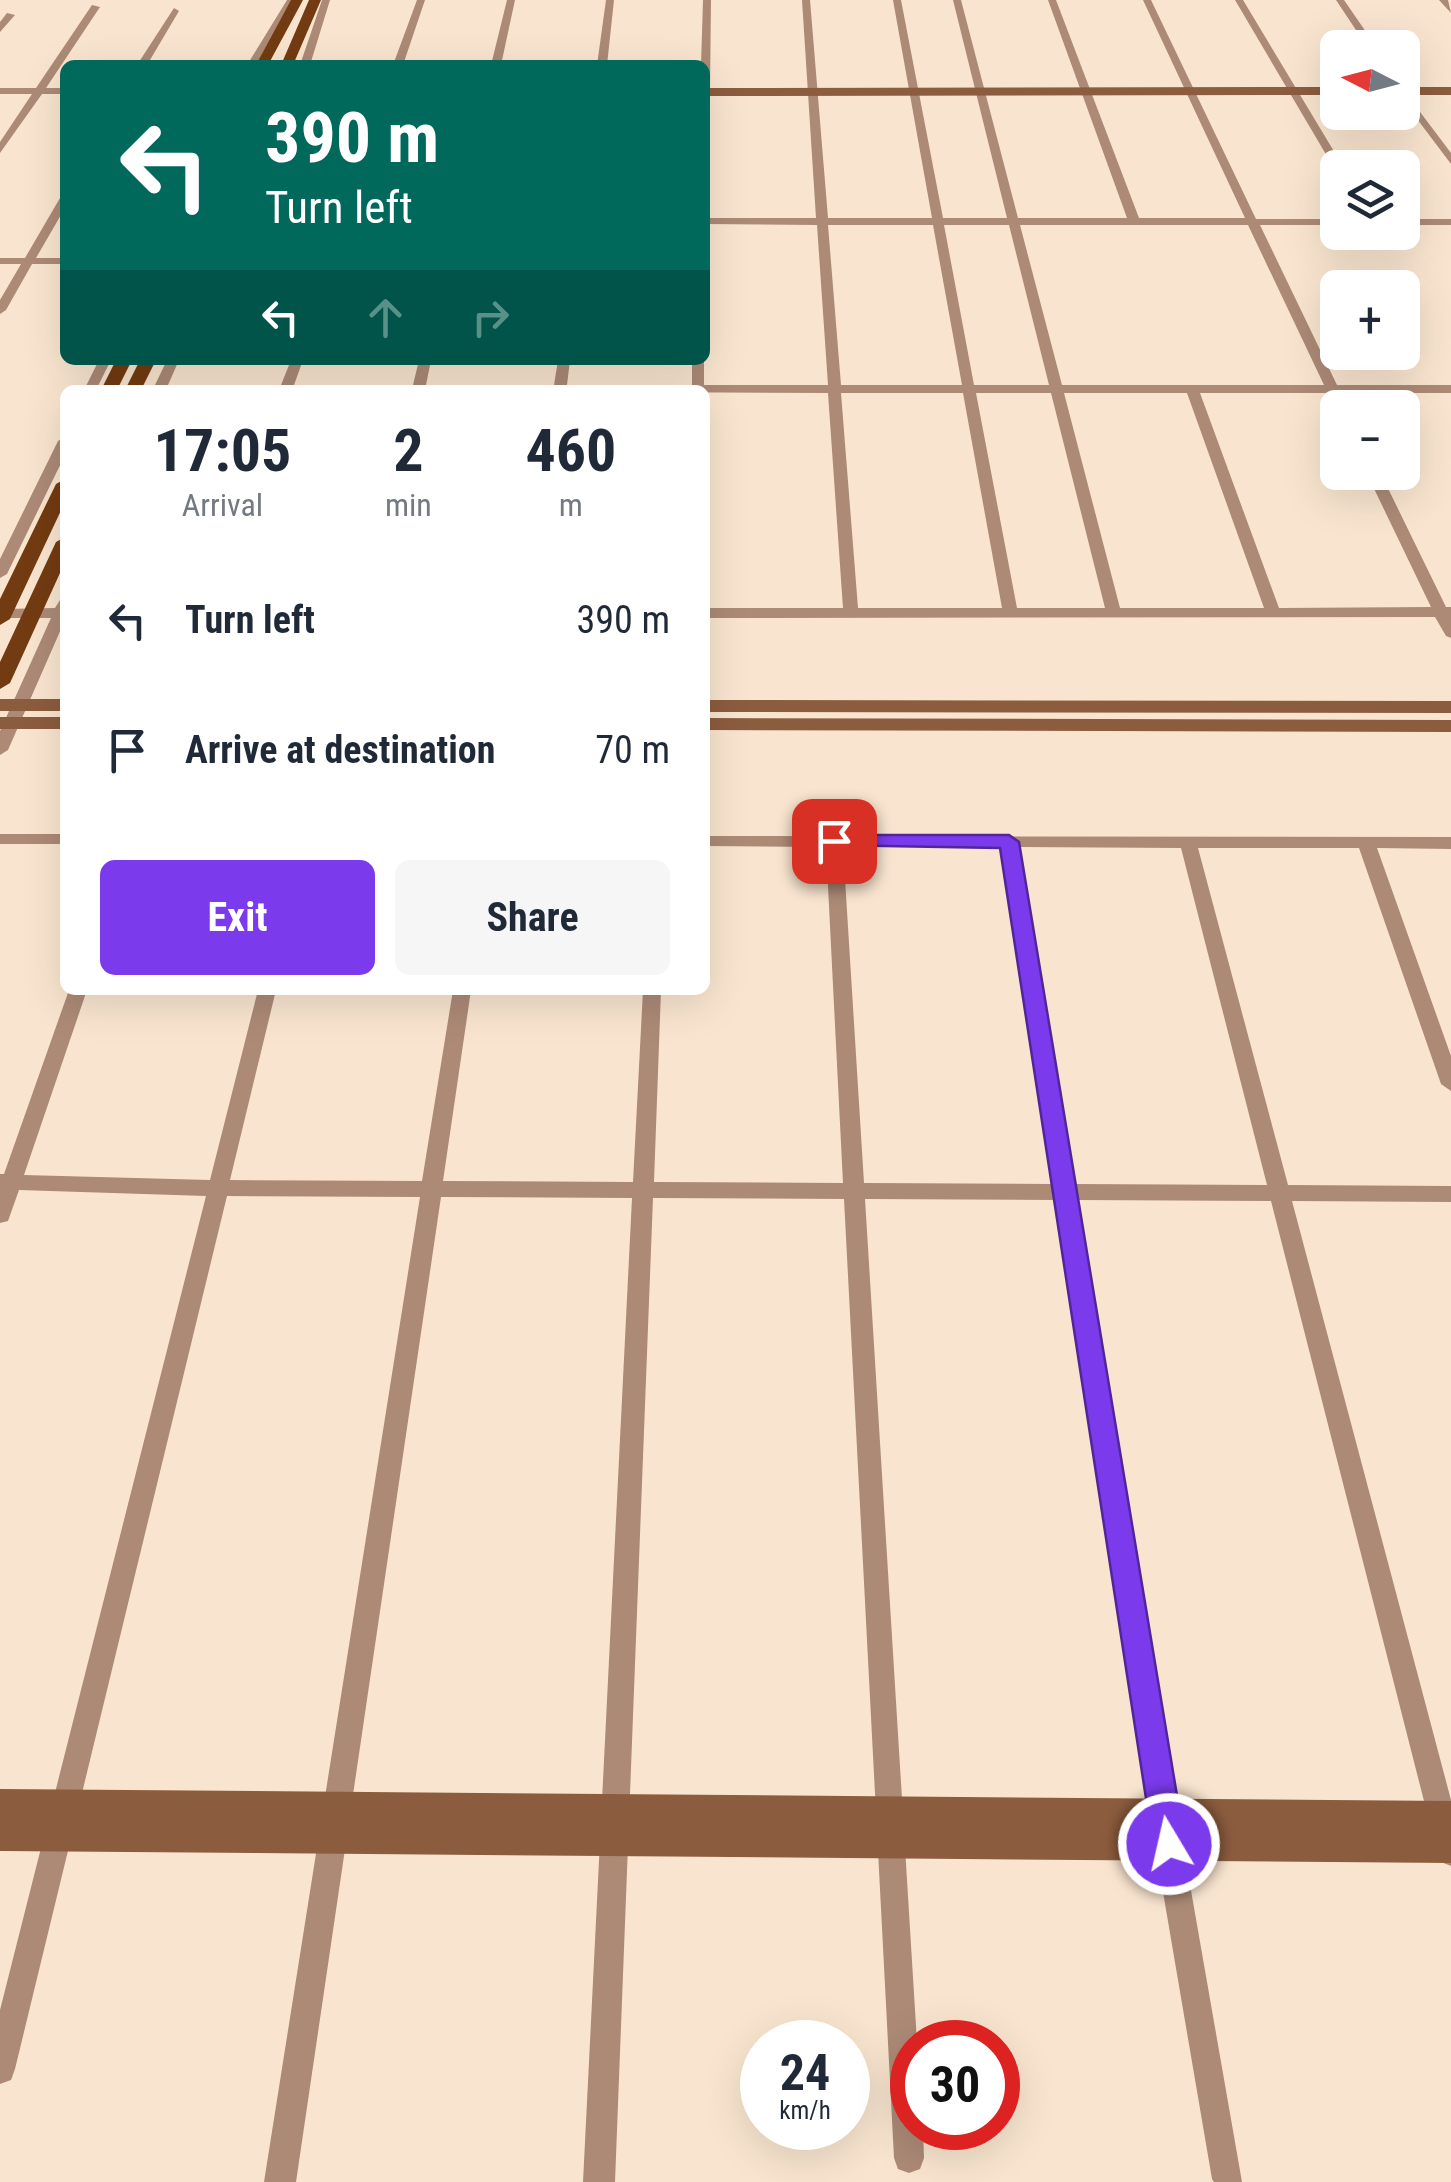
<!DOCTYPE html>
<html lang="en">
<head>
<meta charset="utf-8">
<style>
  body { margin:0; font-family:"Roboto Condensed",sans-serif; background:#f6f6f7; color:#1f2937; height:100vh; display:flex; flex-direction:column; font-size:38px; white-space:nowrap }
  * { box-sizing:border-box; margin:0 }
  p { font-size:32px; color:#747a83 }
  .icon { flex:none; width:55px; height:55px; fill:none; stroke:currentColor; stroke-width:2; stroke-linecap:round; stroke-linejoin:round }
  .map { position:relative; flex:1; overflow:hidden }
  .side { position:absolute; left:60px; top:385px; width:650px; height:610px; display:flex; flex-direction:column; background:#fff; border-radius:15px; box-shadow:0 10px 40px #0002 }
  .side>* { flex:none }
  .guide { position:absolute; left:60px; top:60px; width:650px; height:305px; border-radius:15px; box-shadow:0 10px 40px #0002; background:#00695c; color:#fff; overflow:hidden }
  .needle { width:65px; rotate:276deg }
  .controls { position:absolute; left:1320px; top:30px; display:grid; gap:20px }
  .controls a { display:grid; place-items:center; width:100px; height:100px; border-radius:15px; background:#fff; box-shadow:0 10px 40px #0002; font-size:50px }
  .speed { position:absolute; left:740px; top:2020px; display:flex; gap:20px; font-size:50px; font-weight:700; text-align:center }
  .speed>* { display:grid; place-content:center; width:130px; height:130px; border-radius:50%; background:#fff; box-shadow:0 10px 40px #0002; line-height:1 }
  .speed small { font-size:25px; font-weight:400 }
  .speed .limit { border:15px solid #d22; background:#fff; color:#111 }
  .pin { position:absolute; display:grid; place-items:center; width:85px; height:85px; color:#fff; margin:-42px; border-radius:20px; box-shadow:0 5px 15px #0006 }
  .me { position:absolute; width:110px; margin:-55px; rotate:351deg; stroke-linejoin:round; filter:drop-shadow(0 0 8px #0008) }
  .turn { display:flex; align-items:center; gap:35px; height:210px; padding:0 40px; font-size:45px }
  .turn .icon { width:130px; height:130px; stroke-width:2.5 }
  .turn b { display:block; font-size:70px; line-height:85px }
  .lanes { display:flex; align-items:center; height:95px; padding:0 40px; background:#0003; justify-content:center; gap:50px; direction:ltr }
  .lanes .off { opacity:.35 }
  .eta { display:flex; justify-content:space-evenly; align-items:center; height:170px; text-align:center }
  .eta b { font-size:60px; font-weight:700; line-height:70px }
  .cta { display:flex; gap:20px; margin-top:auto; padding:20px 40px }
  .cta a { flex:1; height:115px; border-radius:15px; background:#7c3aed; color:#fff; font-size:40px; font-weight:700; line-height:115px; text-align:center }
  .cta a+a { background:#f6f6f7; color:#1f2937 }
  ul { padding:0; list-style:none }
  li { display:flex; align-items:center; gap:30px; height:130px; padding:0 40px }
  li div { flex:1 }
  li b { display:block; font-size:38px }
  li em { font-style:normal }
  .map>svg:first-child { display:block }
</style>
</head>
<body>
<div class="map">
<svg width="1451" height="2182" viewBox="0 0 1451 2182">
  <rect width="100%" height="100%" fill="#f9e5cf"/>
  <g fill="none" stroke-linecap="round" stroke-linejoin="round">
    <path fill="#ac8a76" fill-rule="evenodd" d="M287,0H295L257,65H247Z
      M322,0H330L310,65H300Z
      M417,0H425L403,65H393Z
      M507,0H515L501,65H491Z
      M606,0H614L607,65H597Z
      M703,0H711L710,91L705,94V65H701Z
      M802,0H810L828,218H932L893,0H901L943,218H1007L953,0H961L1018,218H1127L1048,0H1056L1139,218H1245L1143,0H1151L1256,219H1338V225H1260L1337,385H1451V393H1340L1347,408H1338V411L1327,393H1200L1279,608L1431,607L1366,472H1380L1446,607H1451V638L1446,636L1435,617L705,618V608H843L828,393L104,389L110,385H155L167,360H179L168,385H281L291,360H303L294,385H413L419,360H431L426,385H554L558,360H570L567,385H692V360H704V385H828L817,225L705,224V218H816ZM828,225H933L962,385H841ZM944,225H1009L1049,385H974ZM1020,225H1248L1324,385H1062ZM841,393H963L1002,608H858ZM976,393H1051L1105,608H1017ZM1064,393H1187L1264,608H1120Z
      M1235,0H1243L1344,168H1338V171L1334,168Z
      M1336,0H1344L1377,48H1368Z
      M1439,0H1448L1451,13Z
      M92,5L100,7L46,88H65V94H42L0,153V142L32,94H0V88H36Z
      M174,8L179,11L147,65H137Z
      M7,13L15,15L0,32V22Z
      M1402,88L1451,153V164L1402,99Z
      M65,195V208L36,258H65V264H32L6,310L0,314V300L21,264H0V258H25L60,198Z
      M1402,219H1451V225H1402Z
      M99,360H111L96,390H84Z
      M65,437V455L7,574L0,578V559L58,441Z
      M65,598V620L8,750L0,755V731L51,618H3L0,617V609L55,608L60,600Z
      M0,834H65V844H0Z
      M705,836L1451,837V849L1377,848L1451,1056V1091L1441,1084L1359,848H1198L1288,1185L1451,1186V1202L1292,1201L1451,1800V1866L1441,1862L1437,1852L1271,1201L1077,1200L1178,1816L1242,2182H1214L1212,2179L1150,1816L1055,1200L865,1199L917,2042H912V2128H923L924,2158L920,2169L909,2173L898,2169L894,2158L844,1199L653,1198L615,2182H583L632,1198L441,1197L296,2182H264L420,1197L227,1196L15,2069L11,2080L0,2084V2010L206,1196L19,1190L8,1221L0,1223V1174H4L69,990H87L24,1175L210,1180L258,990H276L230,1180L422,1181L453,990H471L443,1181L633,1182L643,990H661L654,1182L843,1183L826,847L705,846ZM843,847H1001L1053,1184L864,1183ZM1019,847L1181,848L1267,1185L1074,1184Z"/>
    <path fill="#8c5c3e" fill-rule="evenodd" d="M1338,87V95L705,96V88Z
      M1402,87H1451V95H1402Z
      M0,699H65V711H0Z
      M705,700L1451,701V713L705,712Z
      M0,717H65V729H0Z
      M705,718L1451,720V732L705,730Z
      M0,1789L1451,1801V1863L0,1851Z"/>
    <path fill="#733b11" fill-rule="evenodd" d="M291,0H303L268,65H256Z
      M309,0H321L293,65H281Z
      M116,360H132L117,390H101Z
      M140,360H156L141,390H125Z
      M65,479V502L10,619L0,625V599L56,484Z
      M65,537V562L10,683L0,689V662L56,542Z"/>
  </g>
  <path fill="#7c3aed" stroke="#51269a" stroke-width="2.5" d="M834,835H1009L1019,842L1185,1844L1180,1855L1169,1860L1158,1855L1153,1844L1000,848L827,845L824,841Z"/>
</svg>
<div class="controls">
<a><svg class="needle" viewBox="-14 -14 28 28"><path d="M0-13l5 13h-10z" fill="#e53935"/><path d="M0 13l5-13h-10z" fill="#747a83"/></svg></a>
<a><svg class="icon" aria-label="layers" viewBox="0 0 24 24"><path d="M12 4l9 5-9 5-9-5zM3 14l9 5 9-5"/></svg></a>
<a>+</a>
<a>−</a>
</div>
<div class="speed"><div>24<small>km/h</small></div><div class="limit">30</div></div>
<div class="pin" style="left:834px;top:841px;background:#d93025"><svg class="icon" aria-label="arrive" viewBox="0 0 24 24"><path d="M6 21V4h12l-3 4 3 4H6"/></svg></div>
<svg class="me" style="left:1169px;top:1844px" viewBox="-20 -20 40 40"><circle r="17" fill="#7c3aed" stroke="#fff" stroke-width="3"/><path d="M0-11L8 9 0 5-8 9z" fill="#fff"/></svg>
<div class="guide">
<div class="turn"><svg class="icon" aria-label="left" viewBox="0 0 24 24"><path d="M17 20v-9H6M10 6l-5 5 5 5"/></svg><div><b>390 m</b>Turn left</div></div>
<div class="lanes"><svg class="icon" aria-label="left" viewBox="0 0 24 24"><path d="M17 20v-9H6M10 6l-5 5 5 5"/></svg><svg class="icon off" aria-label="ahead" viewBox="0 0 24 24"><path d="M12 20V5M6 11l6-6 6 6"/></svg><svg class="icon off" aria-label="right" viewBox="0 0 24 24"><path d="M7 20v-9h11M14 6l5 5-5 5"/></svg></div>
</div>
<section class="side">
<div class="eta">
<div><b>17:05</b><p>Arrival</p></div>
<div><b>2</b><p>min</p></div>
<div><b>460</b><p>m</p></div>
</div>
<ul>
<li><svg class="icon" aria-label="left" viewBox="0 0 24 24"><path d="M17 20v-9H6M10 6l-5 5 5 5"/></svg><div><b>Turn left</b></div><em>390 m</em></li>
<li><svg class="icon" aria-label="arrive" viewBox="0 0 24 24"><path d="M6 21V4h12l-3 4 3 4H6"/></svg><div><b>Arrive at destination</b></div><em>70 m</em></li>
</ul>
<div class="cta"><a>Exit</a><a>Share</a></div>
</section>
</div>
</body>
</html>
